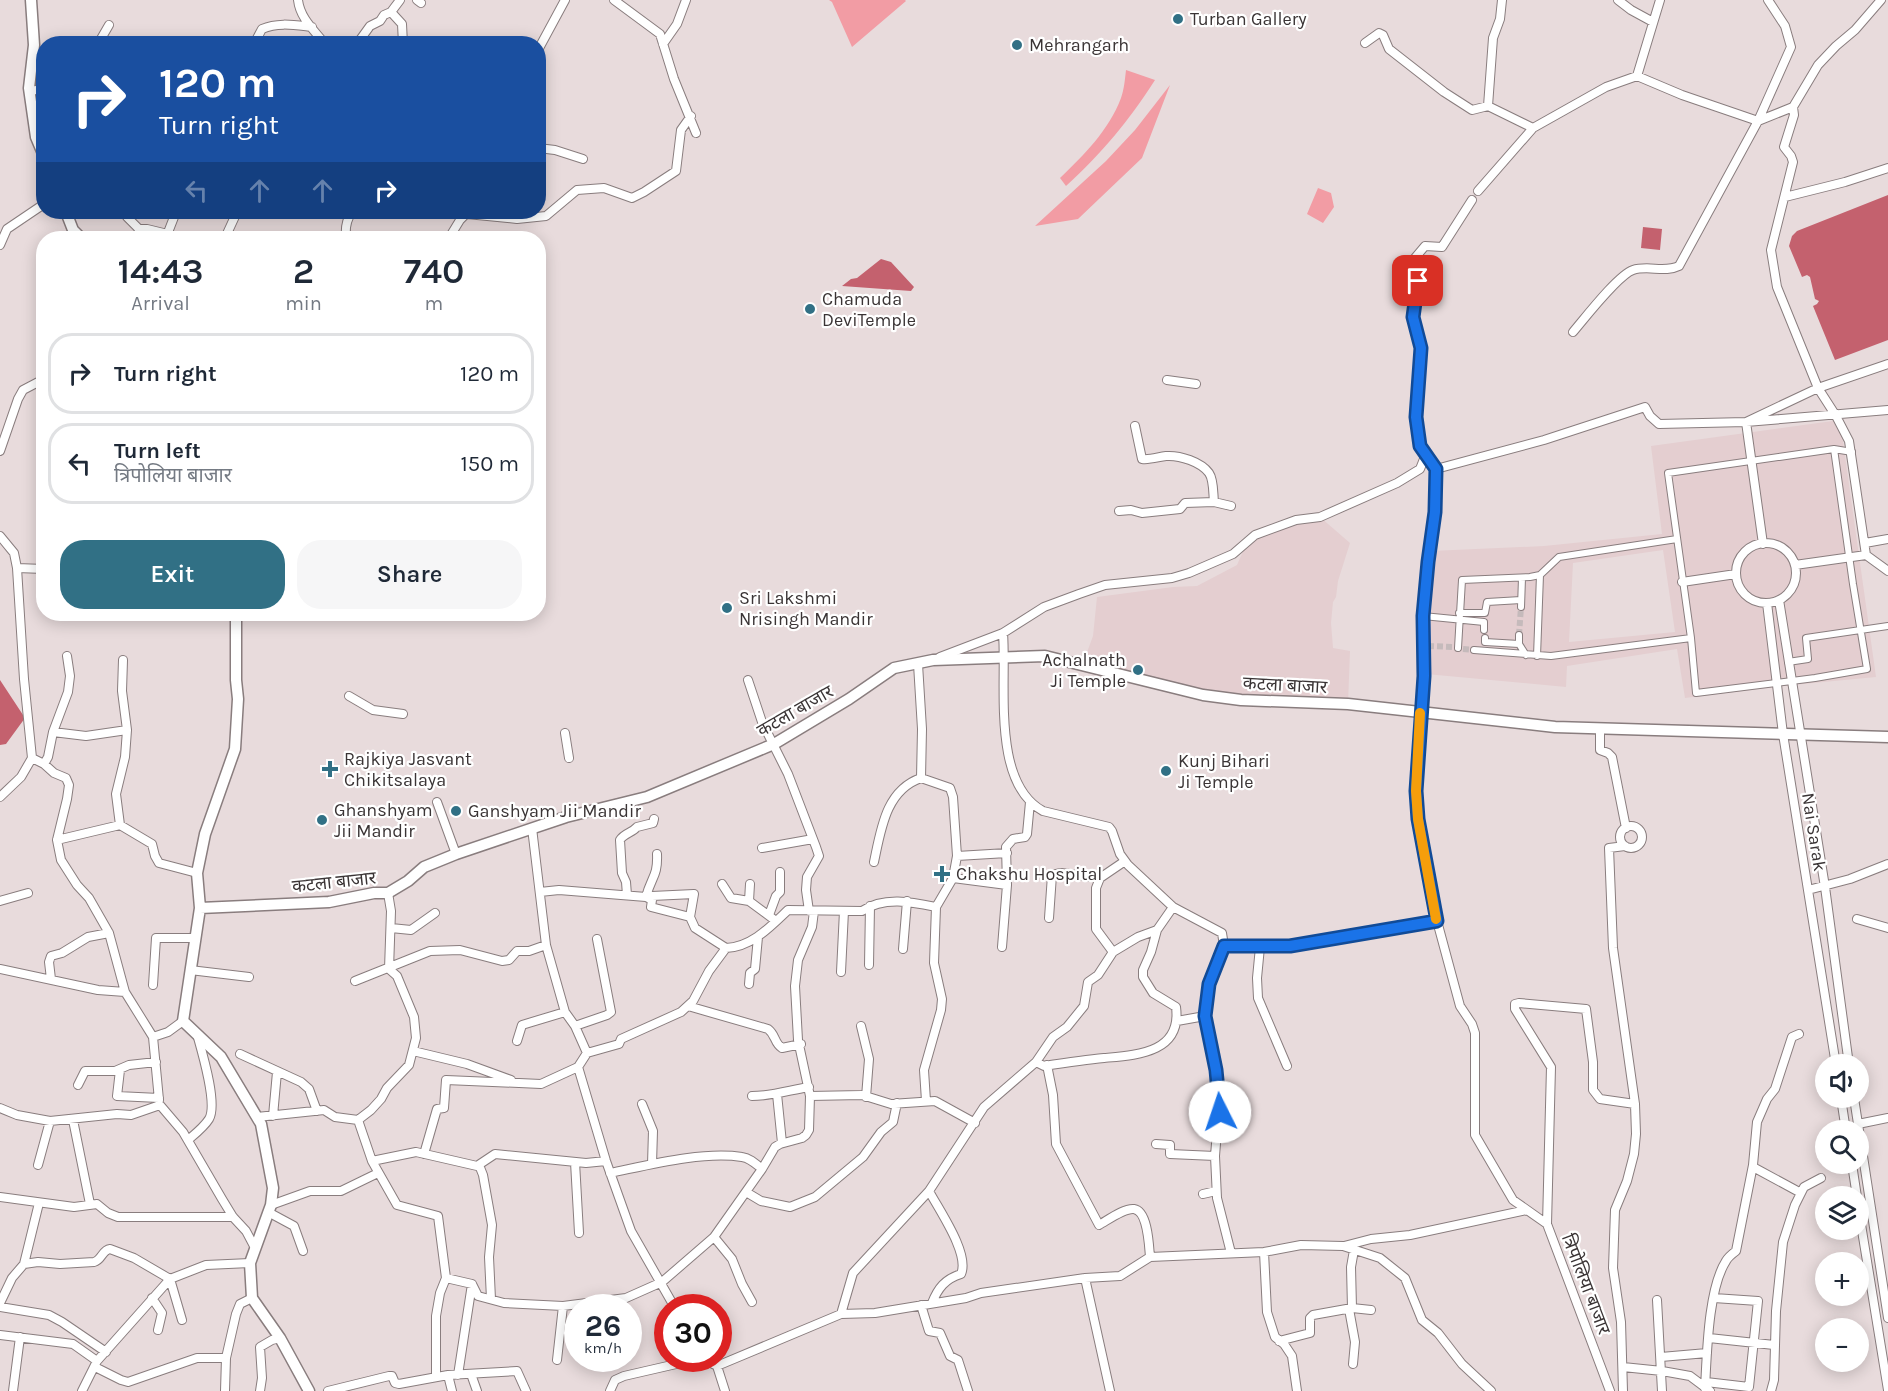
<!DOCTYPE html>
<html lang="en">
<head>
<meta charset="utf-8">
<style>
  body { margin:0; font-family:Karla,"Noto Sans Devanagari",sans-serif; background:#f6f6f7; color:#1f2937; height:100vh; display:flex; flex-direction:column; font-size:22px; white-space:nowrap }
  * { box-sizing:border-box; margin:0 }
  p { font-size:20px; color:#747a83 }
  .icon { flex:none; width:33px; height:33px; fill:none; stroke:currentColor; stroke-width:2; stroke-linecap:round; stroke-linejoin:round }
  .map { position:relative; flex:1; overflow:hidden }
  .details { position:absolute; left:36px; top:231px; width:510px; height:390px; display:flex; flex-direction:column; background:#fff; border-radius:24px; box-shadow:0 3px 15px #0003 }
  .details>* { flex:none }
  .hud { position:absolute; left:36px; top:36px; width:510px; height:183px; border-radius:24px; box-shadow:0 3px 15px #0003; background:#1a4fa0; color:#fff; overflow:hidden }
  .controls { position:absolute; left:1815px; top:1054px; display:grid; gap:12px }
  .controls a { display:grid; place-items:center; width:54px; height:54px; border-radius:50%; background:#fff; box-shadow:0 3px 15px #0003; font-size:30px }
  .speed { position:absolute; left:564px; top:1294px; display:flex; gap:12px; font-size:30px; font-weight:700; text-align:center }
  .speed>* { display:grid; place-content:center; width:78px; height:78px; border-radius:50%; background:#fff; box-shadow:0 3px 15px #0003; line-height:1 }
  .speed small { font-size:15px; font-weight:400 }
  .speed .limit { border:9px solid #d22; background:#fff; color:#111 }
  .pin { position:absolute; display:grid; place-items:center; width:51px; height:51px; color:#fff; margin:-26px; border-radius:12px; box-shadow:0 3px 9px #0006 }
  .me { position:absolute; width:66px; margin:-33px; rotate:356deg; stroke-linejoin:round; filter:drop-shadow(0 0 4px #0008) }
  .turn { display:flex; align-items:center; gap:21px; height:126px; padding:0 24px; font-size:27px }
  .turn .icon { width:78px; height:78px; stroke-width:2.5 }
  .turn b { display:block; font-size:42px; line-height:51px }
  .lanes { display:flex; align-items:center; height:57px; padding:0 24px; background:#0003; justify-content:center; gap:30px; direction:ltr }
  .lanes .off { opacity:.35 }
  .eta { display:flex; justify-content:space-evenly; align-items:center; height:102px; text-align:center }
  .eta b { font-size:36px; font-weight:600; line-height:42px }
  .button { display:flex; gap:12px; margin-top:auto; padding:12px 24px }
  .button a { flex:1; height:69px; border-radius:24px; background:#317085; color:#fff; font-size:24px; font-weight:600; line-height:69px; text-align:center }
  .button a+a { background:#f6f6f7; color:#1f2937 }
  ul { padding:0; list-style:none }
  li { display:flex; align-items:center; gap:18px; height:81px; margin:0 12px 9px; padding:0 12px; border:3px solid #e0e1e3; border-radius:24px }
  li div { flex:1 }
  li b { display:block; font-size:22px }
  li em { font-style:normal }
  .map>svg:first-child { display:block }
</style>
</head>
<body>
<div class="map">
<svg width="1888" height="1391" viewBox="0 0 1888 1391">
  <rect width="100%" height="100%" fill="#e8dbdc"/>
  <path fill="#e4ced0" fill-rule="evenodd" d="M1840,420L1876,677L1792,685L1685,698L1677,649L1567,666L1566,687L1426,674L1423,617L1429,596L1431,551L1544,546L1662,534L1651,446ZM1663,550L1675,632L1569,642L1573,563Z
    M1320,517L1350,543L1338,581L1336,597L1333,602L1331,623L1333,648L1350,651L1348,704L1203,695L1082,666L1093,636L1097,597L1173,587L1197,586L1237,565L1248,540L1269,530Z"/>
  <path fill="#f29ca4" d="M829,0H905L906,1L852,47L832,2Z
    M1126,70L1155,80C1128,122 1103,152 1066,186L1060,178C1084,155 1109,130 1121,98C1124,90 1125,79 1126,70Z
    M1170,85L1142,158L1078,219L1035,226L1106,161L1135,130Z
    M1318,188L1331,193L1334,207L1323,223L1307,214Z"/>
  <path fill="#c4616e" d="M1888,195V340L1835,360L1813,306L1817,304L1819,301L1815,299L1810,277L1807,275L1802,277L1789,246L1792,236L1797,231Z
    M1643,227L1662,229L1660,250L1641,248Z
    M881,259L891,262L914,287L911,291L842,286L851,279L857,278Z
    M0,680L25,718L6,744L0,745Z"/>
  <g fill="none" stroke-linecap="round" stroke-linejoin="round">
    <path stroke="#c5babb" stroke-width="6" stroke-dasharray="6 3" stroke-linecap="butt" d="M1519,635L1521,607
      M1428,646L1455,647
      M1463,649L1474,650"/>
    <g stroke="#897d7e" stroke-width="8">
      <path id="pedestrian" d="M1521,607L1522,578
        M1459,613H1485L1487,602L1521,600
        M1423,616L1484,622V630
        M1519,635V644L1526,655
        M1485,638V642L1519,644
        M1691,638L1696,693L1815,678L1867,669L1853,584L1834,449
        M1458,648L1462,580L1530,577L1540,575L1559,557L1677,539
        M1474,650L1551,656L1691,638L1668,473L1834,449L1852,452
        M1537,656L1540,575
        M1788,662L1808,659L1806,638L1888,626"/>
    </g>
    <g stroke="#897d7e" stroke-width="10">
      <path id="minor" d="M298,0C300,18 314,30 325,44
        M417,0L421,3
        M614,0L660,34L674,79L696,133
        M1618,0L1631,10L1653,22
        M391,12L402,24L403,44
        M1365,43L1379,33L1383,35L1389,49L1444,92L1472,110L1488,106L1533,128L1606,87L1637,76L1682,95L1758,121
        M98,44L109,25
        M254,44L262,29C278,22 294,25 312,27
        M357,44L370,26L380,21L384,15L391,12L400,0
        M663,44L677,24L686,0
        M538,50L565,0
        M1637,76L1660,0
        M29,91L44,89
        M1488,106L1493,38L1500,19L1502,0
        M1793,107L1794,115L1784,147L1791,156L1793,162L1771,250L1777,287L1818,388L1836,416L1849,441L1866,555L1888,571
        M1758,121L1793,107L1818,65L1836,46L1855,30L1881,0
        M538,148L555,150L583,159
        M1478,191L1533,128
        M1785,197L1845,182L1888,168
        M1472,200L1442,247L1425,246L1409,265L1411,271L1418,281L1414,317L1421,348L1416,417L1420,446L1436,469L1435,512L1428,562L1423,616L1424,676L1416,773L1418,819L1437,921L1460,1006L1472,1024L1475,1033V1135L1513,1200L1547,1224L1610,1391
        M127,212V217L139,229L138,238
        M467,214L517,219L546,216L577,190L604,188L632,198L644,192L676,171L681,130L691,116
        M139,229H147L184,238
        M167,235L176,212
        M225,238L237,212
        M346,238C345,228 346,220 352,212
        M449,238L460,220L468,212
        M0,245L7,229L44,204
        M1573,332C1585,318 1618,275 1633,270C1648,265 1665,273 1679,266L1758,121L1791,47L1785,26L1768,0
        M1167,380L1196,384
        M1135,426L1142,459C1150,460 1158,457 1166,456C1180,455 1201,462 1209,473C1214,480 1213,494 1214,502
        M0,451L18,399L23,390L44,379
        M1436,469L1544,440L1645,407L1650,416L1659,424L1746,422L1888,410
        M1119,511L1131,510L1142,513L1180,509L1185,503L1214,502L1231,506
        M0,536L14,553L17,568L24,679L32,758L21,777L0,797
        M1865,543L1888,539
        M1736 573a30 30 0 1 1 60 0a30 30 0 1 1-60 0Z
        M1763,544L1746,422L1818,388L1888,364
        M1795,565L1866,555
        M17,568L44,569
        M1682,582L1736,574
        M1779,600L1825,887L1849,1065
        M1767,603L1783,734L1836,1065
        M1003,633C1007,683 991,783 1043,811L1109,827L1112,831L1120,854L1128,865L1173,907L1222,933L1224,946H1290L1437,921
        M940,657L1003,633L1044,607L1079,594L1105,585L1172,578L1189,573L1233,554L1255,535L1296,520L1320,517L1397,483L1420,469L1426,454
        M918,664L922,729L921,778L950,788L953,797L957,856L953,878L936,907L934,963L942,999L941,1010L924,1070L926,1101
        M748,680L762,722L788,774L816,847L819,856L807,877L806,890L809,911
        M349,696L373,710L403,714
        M1600,728V750L1608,753L1612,757L1626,828
        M53,732L86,736L127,730
        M565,733L569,758
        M32,758L44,764L48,757L53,732L68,692L70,676L67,656
        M44,764L54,773L66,778L69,785L67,799L57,840L61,860L77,885L89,898L109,933L125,992L153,1037L168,1032L183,1021
        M437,802L456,854
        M120,825L116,794L125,757L127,730L122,691L123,660
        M1620 837a11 11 0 1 1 22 0a11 11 0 1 1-22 0Z
        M532,828L546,945L565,1012L575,1026L587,1053L578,1067L606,1161L631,1231L675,1308
        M57,840L120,825L152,844L155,856L159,863L197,873
        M762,848L813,839
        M957,856L1007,853
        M874,862C881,829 886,790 921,778
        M953,878L1007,885
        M722,884L731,898L749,901L776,921
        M1808,890L1850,879L1888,864
        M540,892L559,890L646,897L652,900L651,907L690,917L695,928L726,948
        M388,893L391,911L389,969
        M627,895L626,882L622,873L620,840C624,833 632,833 637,827L653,823L654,819
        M646,897C651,877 658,877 657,854
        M652,900V896L694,894L690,917
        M0,901L28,893
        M749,901L750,884
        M769,915L776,896L780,892V872
        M1049,918L1052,875L1061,873L1100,878
        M1857,919L1888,928
        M391,928L411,930L435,913
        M1224,946L1209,984L1205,1016L1212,1042L1220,1094L1215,1156L1217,1198L1231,1253
        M1002,947L1007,885L1006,847L1013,839L1025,837L1027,834L1030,802
        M1260,947L1257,978L1258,998L1287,1066
        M903,949L907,901
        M1113,952L1096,929V888L1100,878L1125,861
        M869,965L870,906
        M0,969L98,990L125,992
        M190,970L249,977
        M841,972L844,911
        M51,979L49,962L51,956L62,953L88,937L109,933
        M355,981L430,951L460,950L502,961L509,960L517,951H529L546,945
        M749,984L750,973L755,969L758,937
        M153,985L156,938H194
        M688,1006L768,1029C776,1035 774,1043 782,1048L801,1044
        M1177,1021L1205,1016
        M575,1026L607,1015L611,1012L597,939
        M861,1026L869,1059L866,1097
        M153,1037L159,1100
        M517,1041L522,1025L565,1012
        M413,1051L467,1064L511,1080
        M587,1053L619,1044L621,1039L681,1012L693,1001L709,971L726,948C752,947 771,926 788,910L862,911C884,896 912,902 936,907
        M240,1054L301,1082L309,1089L317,1111
        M1036,1062L1044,1066C1064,1063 1084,1060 1104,1058C1137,1055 1182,1053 1176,1007L1153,993L1143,977V970L1151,952L1157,930
        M1047,1065L1053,1095L1056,1144L1099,1225C1108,1220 1124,1208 1134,1209C1148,1211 1149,1246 1150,1257
        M120,1070L117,1096L159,1098
        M78,1085L85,1071H115L129,1065L156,1062
        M777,1094L782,1143
        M752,1096C772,1096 790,1090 809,1087
        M810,1096L862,1095L891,1104L935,1101L975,1123
        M1841,1098L1846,1131
        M1854,1098L1888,1318
        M642,1104L653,1131L652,1164
        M0,1108L17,1115L50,1121L117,1114L131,1115L160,1105L183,1132L222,1199L233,1217L246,1231L255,1248
        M273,1116L277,1072
        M257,1117L324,1110L335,1117L358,1120L372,1161L416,1152L477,1166L495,1154L586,1163L606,1161
        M73,1120L90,1204
        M358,1120L371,1110L381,1099L387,1088L409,1065L416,1038L414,1017L397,976L389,969
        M1858,1124L1888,1118
        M188,1140C195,1134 204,1127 209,1119C218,1104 202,1052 197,1034
        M1156,1144L1170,1145V1154L1215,1156
        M424,1154L437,1109L444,1108L446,1080L541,1084L578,1067
        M372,1161L397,1205L438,1216L446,1278L440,1293L436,1316V1377
        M575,1162L579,1233
        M1852,1164L1857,1197
        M38,1165L50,1121
        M479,1165L483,1175L492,1225L489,1257L491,1299
        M1753,1167L1801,1193
        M762,1169L775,1147L780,1144L802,1138L806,1135L809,1130L810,1096L798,1040L795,986L798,960L812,927L814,911
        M929,1191C939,1210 970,1254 961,1274C945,1279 938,1288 932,1303
        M746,1192L761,1201L790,1207L815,1197L863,1157L881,1132L893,1122L897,1103
        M1203,1194L1216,1191
        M0,1197L74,1207L97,1204L108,1213L118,1217H233
        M271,1205L310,1191H341L378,1173
        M1858,1206L1888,1390
        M268,1212L294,1226L303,1251
        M1547,1224L1551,1067L1515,1009V1004L1519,1003L1586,1009L1593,1062V1090L1600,1099L1635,1104
        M714,1237L732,1259L742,1284L752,1302
        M1344,1246L1371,1239L1410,1235L1527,1210
        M1264,1252L1267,1312L1275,1337L1284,1344L1292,1356L1297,1391
        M24,1264L39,1203
        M446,1278L472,1284L478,1296L504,1303L563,1306L626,1298L662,1282L714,1237L762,1169C756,1164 750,1158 742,1157C702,1151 649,1165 610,1173
        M1085,1278L1110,1391
        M152,1298L162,1313L158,1330
        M1657,1300L1662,1391
        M0,1303L12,1278L24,1264L38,1262L60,1264L94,1262C102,1260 102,1250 110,1249L134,1258L170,1279L182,1320
        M921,1305L929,1331L940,1333L950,1356L958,1360L968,1391
        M0,1307L49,1315L62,1322L106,1352
        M1352,1308L1351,1267L1354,1250
        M1349,1309L1355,1342L1353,1364
        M841,1314L853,1273L929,1191L984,1107L1036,1062L1053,1037L1067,1027L1084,1006L1088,982L1098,975L1113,952L1138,937L1157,930L1173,907
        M0,1335L73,1344L97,1361
        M1709,1338L1774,1345
        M1279,1341L1310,1333V1318L1313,1315L1352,1308L1371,1310
        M1661,1357L1707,1353
        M703,1359L717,1366L725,1391
        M557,1360L563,1306
        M717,1366L841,1314L875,1313L966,1298L981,1293L1085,1278L1120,1276L1150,1257L1264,1252L1301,1245L1343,1246L1380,1258L1405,1278L1422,1320L1438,1333L1462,1364L1491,1391
        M95,1367L121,1380L128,1382L197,1358H226
        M1623,1367L1662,1371L1690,1376L1710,1391
        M471,1374L477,1391
        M448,1375L452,1391
        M458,1375L472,1284
        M1706,1382L1749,1387L1758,1301L1714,1298
        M1705,1388C1707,1354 1708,1289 1726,1261C1728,1257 1732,1254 1736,1251L1753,1165L1757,1122L1767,1099L1775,1089L1792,1037L1799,1034
        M13,1391L20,1337
        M82,1391L97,1361L170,1279L206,1265L250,1263
        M225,1391L226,1358L236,1314L240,1304L252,1298
        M260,1391L262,1378L260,1347L272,1340L280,1338
        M328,1391L389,1376H392L395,1383L399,1384L448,1375L517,1371L526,1391
        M610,1391L615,1380L624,1376L698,1359
        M1623,1391L1621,1322L1613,1268L1615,1210L1627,1181L1634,1154L1636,1134L1635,1104L1613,948L1609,848L1625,846
        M1771,1391L1774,1380L1776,1311L1783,1242L1795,1205L1804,1187L1821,1178"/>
    </g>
    <g stroke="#897d7e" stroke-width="13">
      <path id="tertiary" d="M31,0L34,45L29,88L36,137L44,156
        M66,212L73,230L81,238
        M236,614V680L238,699L235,749L205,834L197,873L200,908L183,1021L221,1057L261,1124L273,1188L271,1205L250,1263L252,1298L280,1338L309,1391
        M200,908L329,902L374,893H388L408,881L424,867L456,854L566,817L647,797L774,744L849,699L894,668L933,660L1045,656L1203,695L1241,700L1348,704L1555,727L1888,737"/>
    </g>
    <use href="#pedestrian" stroke="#fff" stroke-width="6"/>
    <use href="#minor" stroke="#fff" stroke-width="8"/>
    <use href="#tertiary" stroke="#fff" stroke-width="10"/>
  </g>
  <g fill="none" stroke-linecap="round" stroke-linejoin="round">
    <g stroke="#114b97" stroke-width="15">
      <path id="route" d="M1220,1112L1216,1070L1205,1016L1209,984L1224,946H1290L1437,921L1418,819L1416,791L1424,676L1423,616L1428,562L1435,512L1436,469L1420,446L1416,417L1421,348L1413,317L1418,281"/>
    </g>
    <use href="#route" stroke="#1a73e8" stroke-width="10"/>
    <path stroke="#f59e0b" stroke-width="10" d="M1420,713L1416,791L1418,819L1436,919"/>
  </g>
  <g fill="#317085" stroke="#fff" stroke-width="2">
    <circle cx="1178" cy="19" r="6"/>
    <circle cx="1017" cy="45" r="6"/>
    <circle cx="810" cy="309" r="6"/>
    <circle cx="727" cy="608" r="6"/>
    <circle cx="1138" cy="670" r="6"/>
    <path d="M327 760h6v6h6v6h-6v6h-6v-6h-6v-6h6z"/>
    <circle cx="1166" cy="771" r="6"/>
    <circle cx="456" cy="811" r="6"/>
    <circle cx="322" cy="820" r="6"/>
    <path d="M939 865h6v6h6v6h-6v6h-6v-6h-6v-6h6z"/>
  </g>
  <g text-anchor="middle" stroke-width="4.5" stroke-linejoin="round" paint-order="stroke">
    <g font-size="18" fill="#3a3435" stroke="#fff" text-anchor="start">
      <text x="1190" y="25">Turban Gallery</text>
      <text x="1029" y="51">Mehrangarh</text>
      <text x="822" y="305">Chamuda<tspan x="822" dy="21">DeviTemple</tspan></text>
      <text x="739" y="604">Sri Lakshmi<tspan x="739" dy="21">Nrisingh Mandir</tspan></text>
      <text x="1126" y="666" text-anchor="end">Achalnath<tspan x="1126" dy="21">Ji Temple</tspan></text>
      <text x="344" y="765">Rajkiya Jasvant<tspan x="344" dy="21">Chikitsalaya</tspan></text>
      <text x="1178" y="767">Kunj Bihari<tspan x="1178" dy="21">Ji Temple</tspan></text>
      <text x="334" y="816">Ghanshyam<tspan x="334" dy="21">Jii Mandir</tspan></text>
      <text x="468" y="817">Ganshyam Jii Mandir</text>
      <text x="956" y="880">Chakshu Hospital</text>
    </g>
    <g font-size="18" fill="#3a3435" stroke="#fff">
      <text transform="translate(1285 685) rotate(3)" y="6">कटला बाजार</text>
      <text transform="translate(795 711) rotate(-30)" y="6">कटला बाजार</text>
      <text transform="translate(1814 832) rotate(81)" y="6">Nai Sarak</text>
      <text transform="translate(334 882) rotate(-6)" y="6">कटला बाजार</text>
      <text transform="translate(1586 1284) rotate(69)" y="6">त्रिपोलिया बाजार</text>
    </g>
  </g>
</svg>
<div class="controls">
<a><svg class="icon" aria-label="sound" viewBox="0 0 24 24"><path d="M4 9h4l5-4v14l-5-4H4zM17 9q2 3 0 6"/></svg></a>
<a><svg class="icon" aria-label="search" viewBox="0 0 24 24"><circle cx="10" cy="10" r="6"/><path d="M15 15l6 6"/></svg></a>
<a><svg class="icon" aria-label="layers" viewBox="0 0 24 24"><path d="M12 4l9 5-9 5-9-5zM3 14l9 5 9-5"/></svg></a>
<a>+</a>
<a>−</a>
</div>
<div class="speed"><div>26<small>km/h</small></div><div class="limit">30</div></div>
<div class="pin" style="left:1418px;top:281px;background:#d93025"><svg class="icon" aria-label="arrive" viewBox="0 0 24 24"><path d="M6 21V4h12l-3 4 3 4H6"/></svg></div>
<svg class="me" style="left:1220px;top:1112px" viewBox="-20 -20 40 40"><circle r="19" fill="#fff"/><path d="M0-13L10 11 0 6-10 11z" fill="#1a73e8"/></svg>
<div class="hud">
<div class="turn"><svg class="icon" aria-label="right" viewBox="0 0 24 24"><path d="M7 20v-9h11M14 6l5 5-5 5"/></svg><div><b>120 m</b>Turn right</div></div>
<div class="lanes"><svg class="icon off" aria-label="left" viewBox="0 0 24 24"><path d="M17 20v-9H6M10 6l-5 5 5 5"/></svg><svg class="icon off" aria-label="ahead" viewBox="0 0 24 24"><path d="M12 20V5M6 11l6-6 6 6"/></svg><svg class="icon off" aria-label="ahead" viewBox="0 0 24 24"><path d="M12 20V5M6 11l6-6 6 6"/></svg><svg class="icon" aria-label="right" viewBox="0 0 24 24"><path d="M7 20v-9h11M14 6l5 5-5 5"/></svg></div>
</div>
<section class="details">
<div class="eta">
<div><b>14:43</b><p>Arrival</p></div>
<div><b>2</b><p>min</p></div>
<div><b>740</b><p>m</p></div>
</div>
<ul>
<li><svg class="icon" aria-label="right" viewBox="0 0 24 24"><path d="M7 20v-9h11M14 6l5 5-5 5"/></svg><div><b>Turn right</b></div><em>120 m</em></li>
<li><svg class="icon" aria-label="left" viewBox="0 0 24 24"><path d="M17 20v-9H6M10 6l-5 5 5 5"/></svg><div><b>Turn left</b><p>त्रिपोलिया बाजार</p></div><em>150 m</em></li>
</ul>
<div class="button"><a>Exit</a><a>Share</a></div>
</section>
</div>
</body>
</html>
